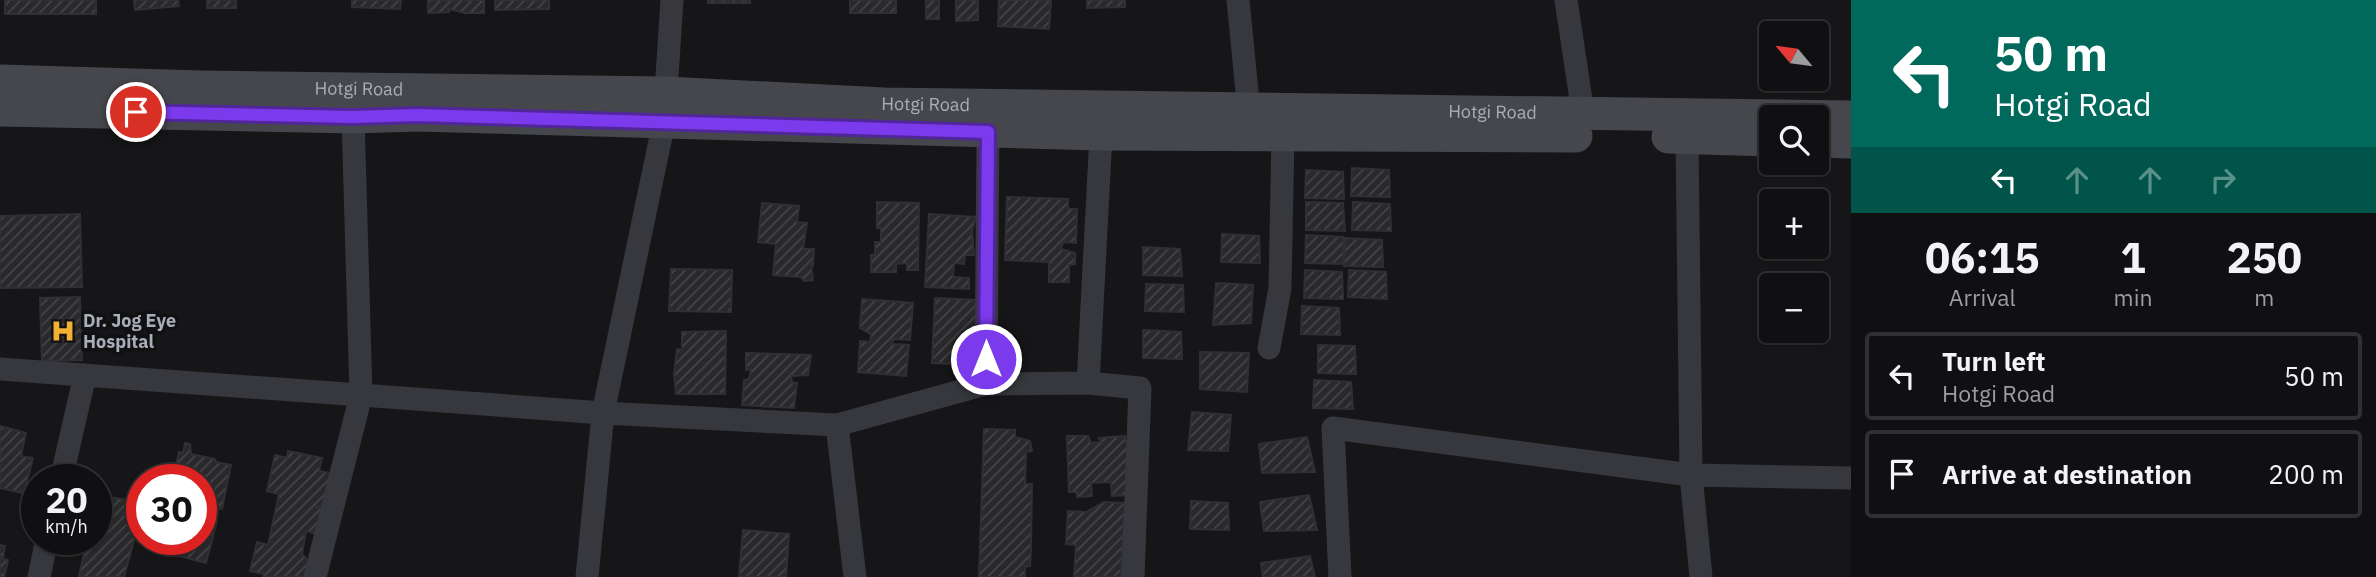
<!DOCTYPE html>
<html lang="en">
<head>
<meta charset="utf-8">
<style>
  body { margin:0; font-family:"IBM Plex Sans",sans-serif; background:#1e1e20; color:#f1f3f6; height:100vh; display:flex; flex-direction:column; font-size:26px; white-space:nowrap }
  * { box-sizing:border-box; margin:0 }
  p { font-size:23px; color:#9c9d9f }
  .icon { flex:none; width:38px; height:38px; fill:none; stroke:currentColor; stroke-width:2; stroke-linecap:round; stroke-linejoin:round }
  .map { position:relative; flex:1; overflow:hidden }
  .sheet { display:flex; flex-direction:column; background:#101012; width:525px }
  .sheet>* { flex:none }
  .guide { background:#00695c; color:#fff; overflow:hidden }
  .needle { width:46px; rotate:299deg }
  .tools { position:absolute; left:1759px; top:21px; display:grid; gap:14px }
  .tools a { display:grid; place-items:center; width:70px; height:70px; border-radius:7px; background:#101012; box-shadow:0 2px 5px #0004,0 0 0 2px #303032; font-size:35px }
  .speed { position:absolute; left:21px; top:464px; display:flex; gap:14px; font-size:35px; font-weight:700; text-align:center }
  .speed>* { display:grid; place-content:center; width:91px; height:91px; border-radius:50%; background:#101012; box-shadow:0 2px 5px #0004,0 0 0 2px #303032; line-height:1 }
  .speed small { font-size:18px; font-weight:400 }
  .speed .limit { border:10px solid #d22; background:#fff; color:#111 }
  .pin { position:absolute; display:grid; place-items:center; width:60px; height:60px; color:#fff; margin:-30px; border:4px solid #fff; border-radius:50%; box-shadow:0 2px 7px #0007 }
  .me { position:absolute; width:77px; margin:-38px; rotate:0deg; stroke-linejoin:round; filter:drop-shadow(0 0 5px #0008) }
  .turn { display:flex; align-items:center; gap:24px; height:147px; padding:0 28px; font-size:32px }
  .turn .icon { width:91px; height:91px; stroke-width:2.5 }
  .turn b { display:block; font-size:49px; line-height:60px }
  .lanes { display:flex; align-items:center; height:66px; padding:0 28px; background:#0003; justify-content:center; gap:35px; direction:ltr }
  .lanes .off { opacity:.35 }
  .eta { display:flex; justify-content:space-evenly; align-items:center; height:119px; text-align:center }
  .eta b { font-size:42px; font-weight:700; line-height:49px }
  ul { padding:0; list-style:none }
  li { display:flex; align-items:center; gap:21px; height:88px; margin:0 14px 10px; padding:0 14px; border:4px solid #303032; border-radius:7px }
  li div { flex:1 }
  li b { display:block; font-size:26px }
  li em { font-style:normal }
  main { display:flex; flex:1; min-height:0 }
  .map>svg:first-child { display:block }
</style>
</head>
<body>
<main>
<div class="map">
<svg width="1851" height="577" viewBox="0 0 1851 577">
  <defs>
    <pattern id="building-hatch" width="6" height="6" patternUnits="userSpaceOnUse" patternTransform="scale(1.75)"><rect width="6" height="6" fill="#29292c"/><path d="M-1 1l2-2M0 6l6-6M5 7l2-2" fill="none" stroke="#454548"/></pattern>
  </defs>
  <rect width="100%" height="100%" fill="#161618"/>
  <path fill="url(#building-hatch)" stroke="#303034" stroke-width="2" d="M5,0H96V14H5Z
    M134,0H178L179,6L135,10Z
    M207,0H236V8H207Z
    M352,0H401L400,9L352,7Z
    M428,0H484V13H465L449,9V12L428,13Z
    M495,0H549V9L495,10Z
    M708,0H750V3H708Z
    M850,0H896V13H850Z
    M926,0H939V19H926Z
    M956,0H978V20L956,21Z
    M999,0H1051L1049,29L998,26Z
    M1087,0H1125V7L1087,8Z
    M1352,168L1389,170L1390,197L1351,196Z
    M1306,170L1343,172L1344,199L1305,198Z
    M1007,197L1068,199V209H1077L1076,243L1063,242L1061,249L1075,253V264L1069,265V282H1049V262L1005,260Z
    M877,202L919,203L918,270H907V263L896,264V272H871V255H875V242H881V228H877Z
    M1306,202L1343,203L1345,231L1306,230Z
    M1353,202L1390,204L1391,231L1352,230Z
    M762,203L799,206L797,222L807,223L803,249H814L813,265L811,263L813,280L804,281L801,277L773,275L776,244L758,242Z
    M80,214L82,287L0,288V216Z
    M929,214L976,217L972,231L974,255H965L964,264L954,263L953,277L969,278V289L925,287Z
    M1222,234L1259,236L1260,263L1221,262Z
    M1306,235L1343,237L1344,264L1305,263Z
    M1345,238L1382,240L1383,267L1344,266Z
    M1143,247L1180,249L1182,276L1143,275Z
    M671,269L732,270L731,312L669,311Z
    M1305,270L1342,272L1343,299L1304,298Z
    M1349,270L1386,272L1387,299L1348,297Z
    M1216,283L1253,285L1251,323L1213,325Z
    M1146,284L1183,285L1184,312L1145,311Z
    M80,297L82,360L42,361L40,298Z
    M935,298L978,300L975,365L932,363Z
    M862,299L913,303L910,340L893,339L892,344L909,345L906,376L858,372L860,341L870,342L871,334L860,328Z
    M1302,306L1339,308L1340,335L1301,334Z
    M1143,330L1181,332L1182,359L1143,358Z
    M726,331L725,394H676L674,374L677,349L682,350V332Z
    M1318,345L1355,346L1356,374L1318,373Z
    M1200,352L1249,353L1247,392L1200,389Z
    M746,353L811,355L808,375L791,376L792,383H797L794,408L742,405L744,380L749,379L751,369L746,370Z
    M1314,380L1351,382L1353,409L1313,408Z
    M1192,412L1231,415L1228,451L1188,450Z
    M0,426L26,433L21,456L33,458L24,493L0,488Z
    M984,429L1015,430V437L1030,441L1032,451L1026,452L1025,484H1032L1031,549L1030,566L1025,567V577H979Z
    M1067,436H1088L1091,443L1101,442L1099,438L1125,436L1126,442H1129L1128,495L1112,496L1111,482L1091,483L1092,496L1077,497V492H1069Z
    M1307,437L1315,472L1262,473L1259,444Z
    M185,443L190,444L191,454L215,459L216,462L231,465L222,509L217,508L215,520L217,521L206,563L157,550L160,539H201V480H173L179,452L183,453Z
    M288,451L322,458L319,471L336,474L329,509L315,507L323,509L318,534L306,531L302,554L310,563L307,577H263L264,574L250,571L257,542L268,545L279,494L267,491L275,455L287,458Z
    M97,495L127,500L123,515L140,518L124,577H79L87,539H96Z
    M1309,495L1317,530L1264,531L1260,502Z
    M1191,501L1228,503L1229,530L1190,529Z
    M1104,502L1125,503L1121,577H1074L1076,545L1066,544L1068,511L1086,512Z
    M743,530L789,534L786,577H739Z
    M0,545L5,546L3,559L8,560L4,577H0Z
    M1310,556L1315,577H1263L1261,563Z"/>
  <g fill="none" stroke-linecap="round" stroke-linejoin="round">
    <path stroke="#37383d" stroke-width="23" d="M1238,0L1250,122
      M1566,0L1583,113
      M353,117L361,395L603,413L837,425L986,384L1088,383L1140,388L1133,577
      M1687,137L1691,475L1701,577
      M1269,348L1280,288L1283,134
      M0,369L361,395L315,577
      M1088,383L1101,134
      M986,384L988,132
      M837,425L855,577
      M61,480L85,375
      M39,577L47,539
      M587,577L603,413L664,122L672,0
      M1340,577L1333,428L1691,475L1851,478"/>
    <g stroke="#45474d" stroke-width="33">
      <path id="s1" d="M0,81L201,87L666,93L884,104L1851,117"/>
      <path d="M0,110L353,117L417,115L1101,134L1576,136"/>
      <path d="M1668,137L1771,140"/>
      <path d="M1816,141L1851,142"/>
    </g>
  </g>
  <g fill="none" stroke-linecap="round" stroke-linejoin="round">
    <g stroke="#51269a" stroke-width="18">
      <path id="route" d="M136,112L353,117L417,115L988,132L986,359"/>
    </g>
    <use href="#route" stroke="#7c3aed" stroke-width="12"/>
  </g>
  <defs>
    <g id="hospital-bare" transform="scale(1.89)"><path d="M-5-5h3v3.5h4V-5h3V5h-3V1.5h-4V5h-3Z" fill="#f2b134" stroke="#111113" stroke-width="2.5" paint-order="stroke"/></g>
  </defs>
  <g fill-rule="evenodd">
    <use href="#hospital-bare" x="63" y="331"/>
  </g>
  <g text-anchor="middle" stroke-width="7" stroke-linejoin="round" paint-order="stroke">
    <g font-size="18" fill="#a8adb8" stroke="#111113">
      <text dy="6" stroke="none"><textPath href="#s1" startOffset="359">Hotgi Road</textPath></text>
      <text dy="6" stroke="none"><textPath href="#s1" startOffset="926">Hotgi Road</textPath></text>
      <text dy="6" stroke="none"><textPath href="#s1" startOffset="1493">Hotgi Road</textPath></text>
    </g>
    <g font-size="18" font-weight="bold" fill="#a8adb8" stroke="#111113" text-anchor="start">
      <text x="83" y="327">Dr. Jog Eye<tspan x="83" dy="21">Hospital</tspan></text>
    </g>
  </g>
</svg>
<div class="tools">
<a><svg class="needle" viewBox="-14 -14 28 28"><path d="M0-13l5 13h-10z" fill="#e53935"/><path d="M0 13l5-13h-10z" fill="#9c9d9f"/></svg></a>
<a><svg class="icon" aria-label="search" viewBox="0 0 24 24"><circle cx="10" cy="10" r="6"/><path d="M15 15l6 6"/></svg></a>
<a>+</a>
<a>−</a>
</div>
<div class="speed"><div>20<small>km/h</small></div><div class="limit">30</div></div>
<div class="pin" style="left:136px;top:112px;background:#d93025"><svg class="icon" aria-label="arrive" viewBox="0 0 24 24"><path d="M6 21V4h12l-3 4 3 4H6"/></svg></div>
<svg class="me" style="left:986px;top:359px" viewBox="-20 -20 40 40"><circle r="17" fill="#7c3aed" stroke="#fff" stroke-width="3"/><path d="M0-11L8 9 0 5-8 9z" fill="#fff"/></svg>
</div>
<section class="sheet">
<div class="guide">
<div class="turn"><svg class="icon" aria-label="left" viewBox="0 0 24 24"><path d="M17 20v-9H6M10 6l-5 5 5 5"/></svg><div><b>50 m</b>Hotgi Road</div></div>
<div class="lanes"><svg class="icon" aria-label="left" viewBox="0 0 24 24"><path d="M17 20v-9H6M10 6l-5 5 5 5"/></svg><svg class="icon off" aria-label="ahead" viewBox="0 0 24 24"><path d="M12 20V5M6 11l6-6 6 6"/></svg><svg class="icon off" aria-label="ahead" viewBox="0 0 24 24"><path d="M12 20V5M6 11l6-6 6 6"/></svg><svg class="icon off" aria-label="right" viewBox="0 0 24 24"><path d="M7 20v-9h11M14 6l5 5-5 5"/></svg></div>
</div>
<div class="eta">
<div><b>06:15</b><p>Arrival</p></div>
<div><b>1</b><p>min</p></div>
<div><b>250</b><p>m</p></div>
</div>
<ul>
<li><svg class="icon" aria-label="left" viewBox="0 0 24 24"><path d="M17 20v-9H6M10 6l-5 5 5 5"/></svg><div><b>Turn left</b><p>Hotgi Road</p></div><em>50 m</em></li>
<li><svg class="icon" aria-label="arrive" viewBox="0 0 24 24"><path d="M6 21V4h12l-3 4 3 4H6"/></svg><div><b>Arrive at destination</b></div><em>200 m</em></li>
</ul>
</section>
</main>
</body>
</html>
